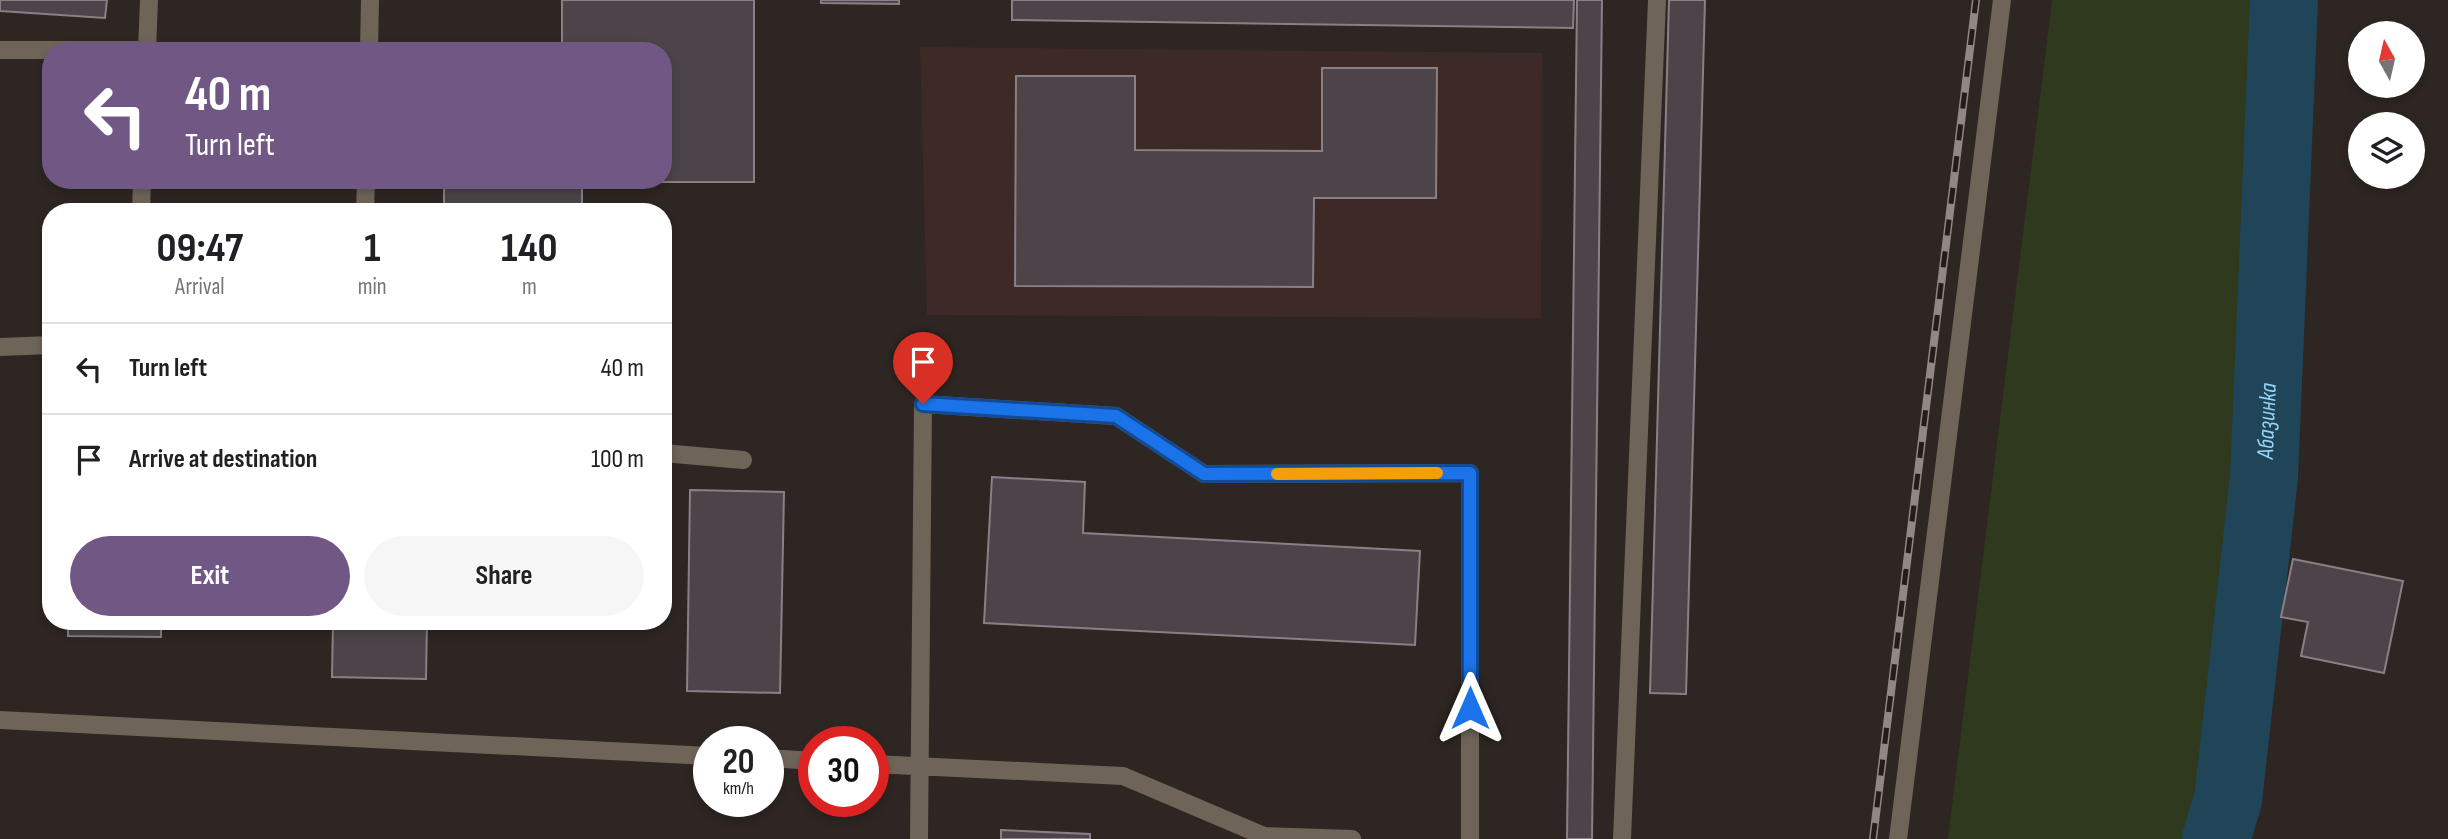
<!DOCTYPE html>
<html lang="en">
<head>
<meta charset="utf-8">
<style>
  body { margin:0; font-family:"Sofia Sans Condensed",sans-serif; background:#f6f6f6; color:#202124; height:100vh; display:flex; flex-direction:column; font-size:26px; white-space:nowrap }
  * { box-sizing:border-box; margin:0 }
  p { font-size:23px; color:#757577 }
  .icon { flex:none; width:38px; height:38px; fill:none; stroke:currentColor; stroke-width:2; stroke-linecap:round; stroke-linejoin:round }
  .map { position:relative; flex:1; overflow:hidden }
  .drawer { position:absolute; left:42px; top:203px; width:630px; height:427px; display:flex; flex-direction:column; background:#fff; border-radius:28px; box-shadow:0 4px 10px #0003 }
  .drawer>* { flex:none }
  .hud { position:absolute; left:42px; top:42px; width:630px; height:147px; border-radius:28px; box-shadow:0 4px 10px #0003; background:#715884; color:#fff; overflow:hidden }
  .needle { width:46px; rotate:352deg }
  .fabs { position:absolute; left:2348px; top:21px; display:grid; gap:14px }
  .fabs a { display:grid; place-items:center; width:77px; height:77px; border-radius:50%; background:#fff; box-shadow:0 4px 10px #0003; font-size:35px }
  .speed { position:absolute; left:693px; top:726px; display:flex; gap:14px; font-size:35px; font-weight:700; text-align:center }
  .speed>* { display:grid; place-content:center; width:91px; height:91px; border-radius:50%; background:#fff; box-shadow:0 4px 10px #0003; line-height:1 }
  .speed small { font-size:18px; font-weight:400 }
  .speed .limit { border:10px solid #d22; background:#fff; color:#111 }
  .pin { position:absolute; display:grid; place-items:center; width:60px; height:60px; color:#fff; margin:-72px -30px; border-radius:50% 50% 50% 0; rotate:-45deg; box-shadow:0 0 7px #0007 }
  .pin .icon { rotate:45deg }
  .me { position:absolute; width:77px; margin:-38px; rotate:0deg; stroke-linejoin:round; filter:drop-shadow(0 0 5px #0008) }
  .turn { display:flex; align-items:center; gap:24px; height:147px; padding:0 28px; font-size:32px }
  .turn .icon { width:91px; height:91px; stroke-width:2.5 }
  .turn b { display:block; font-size:49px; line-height:60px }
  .eta { display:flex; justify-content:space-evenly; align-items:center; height:119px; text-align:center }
  .eta b { font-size:42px; font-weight:700; line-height:49px }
  .primary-button { display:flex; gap:14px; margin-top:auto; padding:14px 28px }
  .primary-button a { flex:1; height:80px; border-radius:42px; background:#715884; color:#fff; font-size:28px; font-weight:700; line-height:80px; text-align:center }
  .primary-button a+a { background:#f6f6f6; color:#202124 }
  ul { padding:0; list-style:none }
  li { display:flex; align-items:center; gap:21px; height:91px; padding:0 28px; border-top:2px solid #e0e0e0 }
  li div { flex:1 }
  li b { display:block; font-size:26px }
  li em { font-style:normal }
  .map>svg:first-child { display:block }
</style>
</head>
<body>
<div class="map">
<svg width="2448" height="839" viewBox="0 0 2448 839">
  <rect width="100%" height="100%" fill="#2e2622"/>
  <path fill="#3d2a26" d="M920,47L1542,53L1541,318L927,315Z"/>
  <path fill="#2e391e" d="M2052,0H2318L2224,839H1948Z"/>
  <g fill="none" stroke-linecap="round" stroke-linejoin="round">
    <path stroke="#214558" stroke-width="68" id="s1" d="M2216,839L2228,800L2264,477L2284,0"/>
  </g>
  <path fill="#4c4449" stroke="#898086" stroke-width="2" d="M0,0H107L105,18L0,11Z
    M562,0H754V182H582V212H444V180H663V51H562Z
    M821,0H899V4L821,3Z
    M1012,0H1574L1573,28L1012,20Z
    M1577,0H1602L1592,839H1567Z
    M1669,0H1705L1686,694L1650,693Z
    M1322,68H1437L1436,198H1314L1313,287L1015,286L1016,76H1135V150L1322,151Z
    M992,477L1085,482L1083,533L1420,551L1415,645L984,623Z
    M690,490L784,492L780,693L687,691Z
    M2293,559L2403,581L2384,673L2301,656L2308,622L2281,617Z
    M68,621H161V637L68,636Z
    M333,621H427L426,679L332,677Z
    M1001,830L1090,834V839H1001Z"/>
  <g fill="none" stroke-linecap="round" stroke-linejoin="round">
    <path stroke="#6f6458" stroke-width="18" d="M0,50H147
      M147,51L149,0
      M369,51L370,0
      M141,212L142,180
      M365,212L366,180
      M0,347L51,345
      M663,453L743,460
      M0,720L709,756
      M768,758L814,761
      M873,764L1123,776L1264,836L1352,839
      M919,839L923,404L1116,416L1204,474L1470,473V839
      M1622,839L1657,0
      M1898,839L2002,0"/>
    <g stroke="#8f8885" stroke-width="8">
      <path id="rail" d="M1873,839L1976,0"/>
    </g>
    <use href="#rail" stroke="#241c19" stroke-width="5" stroke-dasharray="16" stroke-linecap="butt"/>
  </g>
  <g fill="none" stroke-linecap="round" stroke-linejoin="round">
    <g stroke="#114b97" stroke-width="18">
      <path id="route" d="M923,404L1116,416L1204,474L1470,473V708"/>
    </g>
    <use href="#route" stroke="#1a73e8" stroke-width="12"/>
    <path stroke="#f59e0b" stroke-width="12" d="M1277,474L1437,473"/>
  </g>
  <g text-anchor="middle" stroke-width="5" stroke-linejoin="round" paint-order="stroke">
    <g font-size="24" font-style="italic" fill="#94d5f9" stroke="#241c19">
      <text dy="8" stroke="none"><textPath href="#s1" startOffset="422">Абазинка</textPath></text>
    </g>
  </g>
</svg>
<div class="fabs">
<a><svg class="needle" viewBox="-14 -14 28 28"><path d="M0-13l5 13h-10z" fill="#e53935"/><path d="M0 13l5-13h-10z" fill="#757577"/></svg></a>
<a><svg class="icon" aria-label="layers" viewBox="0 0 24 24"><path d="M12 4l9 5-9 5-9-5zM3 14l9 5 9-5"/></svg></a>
</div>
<div class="speed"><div>20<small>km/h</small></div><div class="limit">30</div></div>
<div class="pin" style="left:923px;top:404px;background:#d93025"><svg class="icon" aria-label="arrive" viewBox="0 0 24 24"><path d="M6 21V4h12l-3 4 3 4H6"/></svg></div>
<svg class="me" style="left:1470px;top:708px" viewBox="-20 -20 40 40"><path d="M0-17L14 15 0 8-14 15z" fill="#1a73e8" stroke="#fff" stroke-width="4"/></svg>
<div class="hud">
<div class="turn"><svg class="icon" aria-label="left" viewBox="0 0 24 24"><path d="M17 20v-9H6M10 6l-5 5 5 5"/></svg><div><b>40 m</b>Turn left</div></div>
</div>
<section class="drawer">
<div class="eta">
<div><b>09:47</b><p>Arrival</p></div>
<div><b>1</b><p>min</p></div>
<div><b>140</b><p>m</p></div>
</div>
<ul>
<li><svg class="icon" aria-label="left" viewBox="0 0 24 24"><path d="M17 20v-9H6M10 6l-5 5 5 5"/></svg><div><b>Turn left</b></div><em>40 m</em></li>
<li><svg class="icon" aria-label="arrive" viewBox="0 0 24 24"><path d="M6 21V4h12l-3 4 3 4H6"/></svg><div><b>Arrive at destination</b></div><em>100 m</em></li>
</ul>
<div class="primary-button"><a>Exit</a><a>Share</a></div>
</section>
</div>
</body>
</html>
